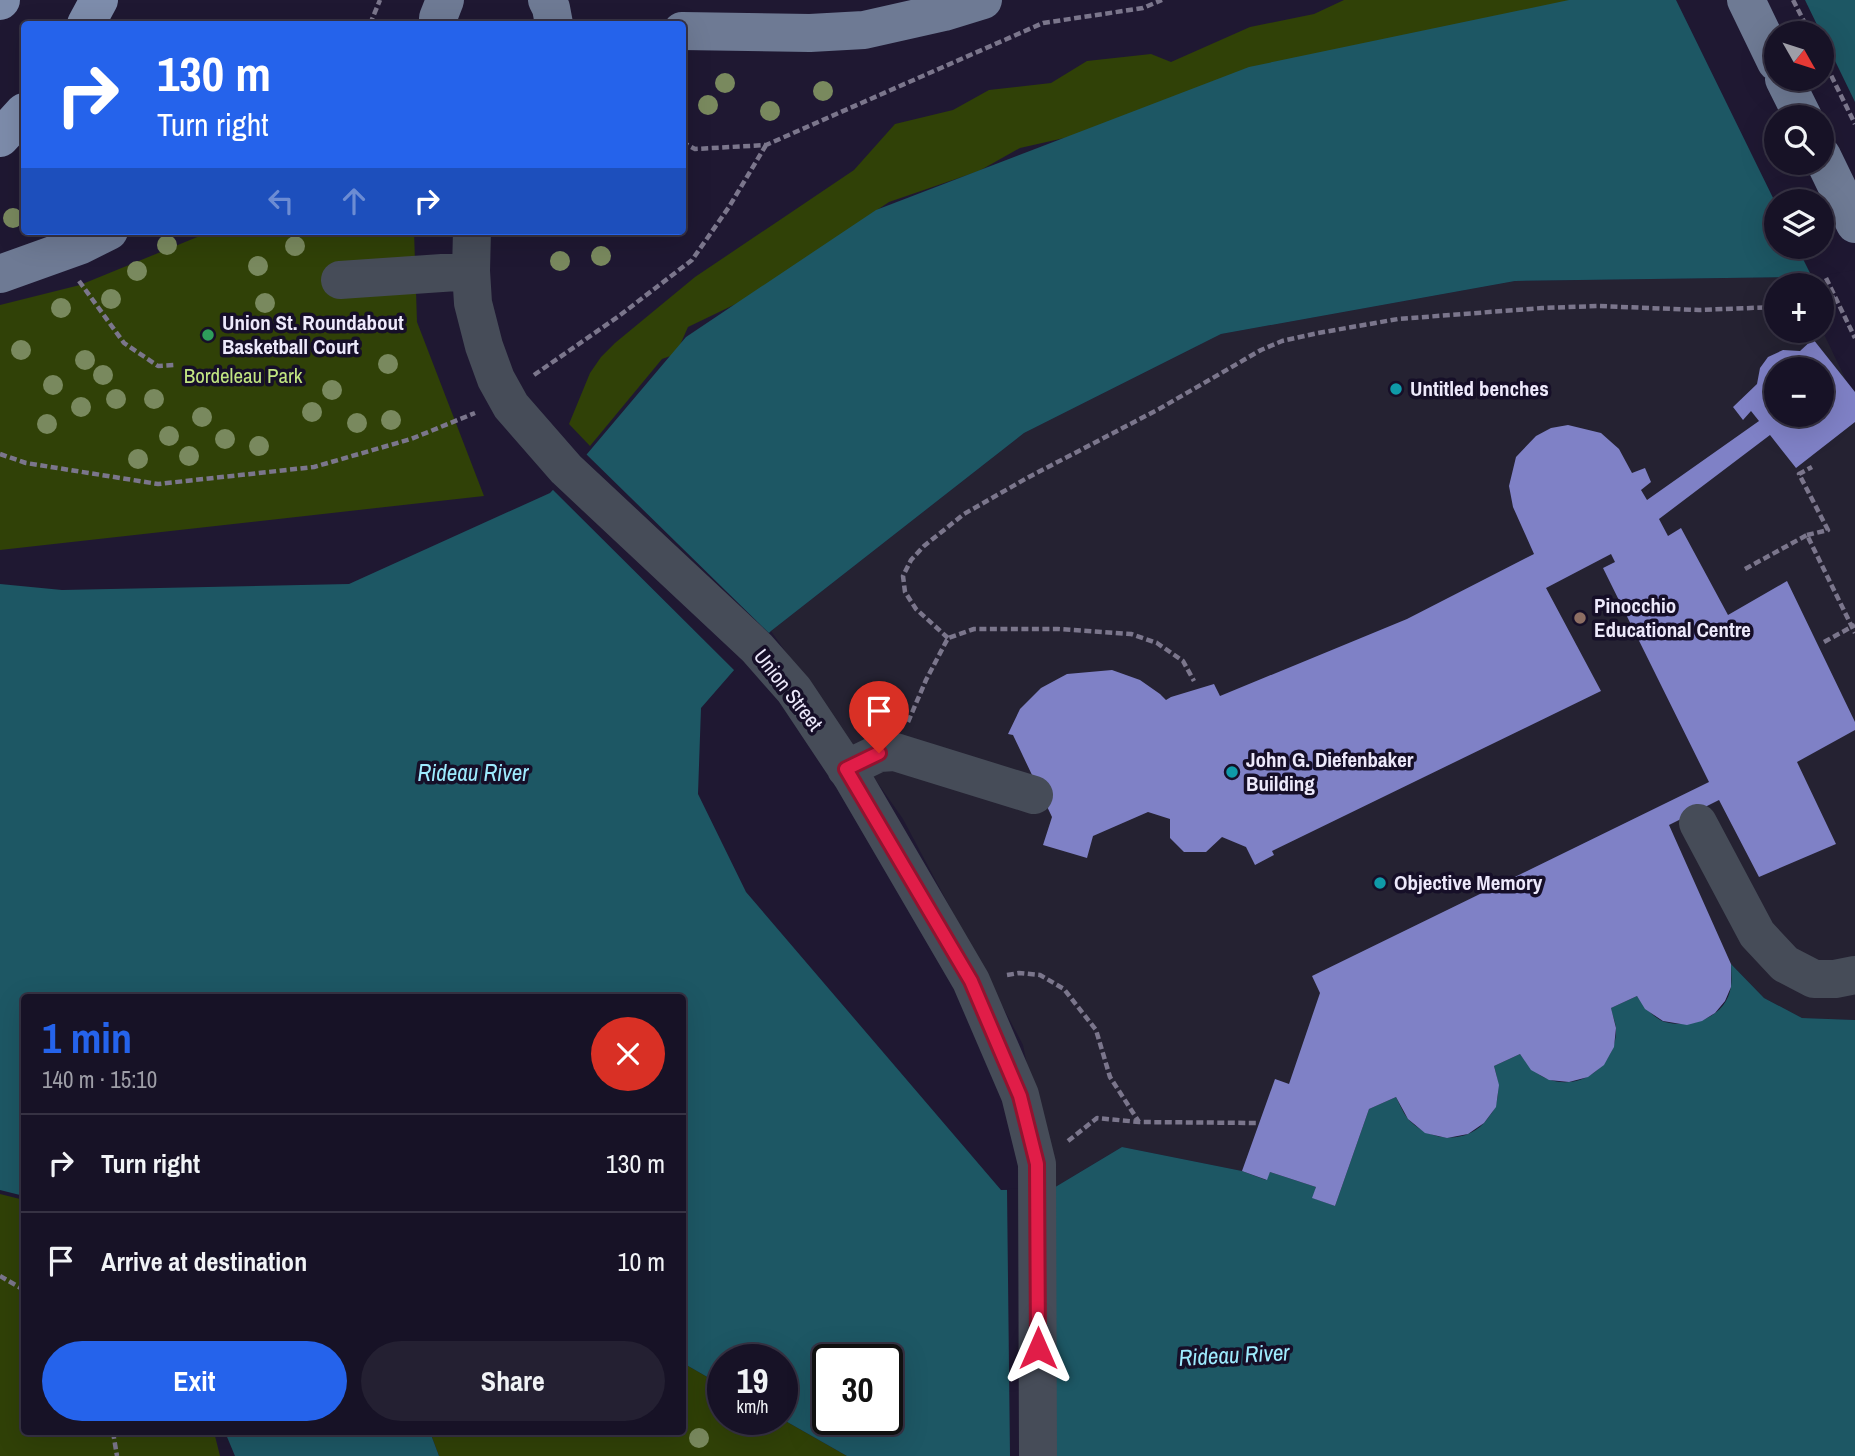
<!DOCTYPE html>
<html lang="en">
<head>
<meta charset="utf-8">
<style>
  body { margin:0; font-family:"Archivo Narrow",sans-serif; background:#242032; color:#f1f3f6; height:100vh; display:flex; flex-direction:column; font-size:26px; white-space:nowrap }
  * { box-sizing:border-box; margin:0 }
  p { font-size:23px; color:#9e9ea7 }
  .icon { flex:none; width:38px; height:38px; fill:none; stroke:currentColor; stroke-width:2; stroke-linecap:round; stroke-linejoin:round }
  .map { position:relative; flex:1; overflow:hidden }
  .sheet { position:absolute; left:21px; top:994px; width:665px; height:441px; display:flex; flex-direction:column; background:#171226; border-radius:7px; box-shadow:0 7px 28px #0002,0 0 0 2px #363243 }
  .sheet>* { flex:none }
  .top-card { position:absolute; left:21px; top:21px; width:665px; height:214px; border-radius:7px; box-shadow:0 7px 28px #0002,0 0 0 2px #363243; background:#2563eb; color:#fff; overflow:hidden }
  .needle { width:46px; rotate:129deg }
  .tools { position:absolute; left:1764px; top:21px; display:grid; gap:14px }
  .tools a { display:grid; place-items:center; width:70px; height:70px; border-radius:50%; background:#171226; box-shadow:0 7px 28px #0002,0 0 0 2px #363243; font-size:35px }
  .speed { position:absolute; left:707px; top:1344px; display:flex; gap:14px; font-size:35px; font-weight:700; text-align:center }
  .speed>* { display:grid; place-content:center; width:91px; height:91px; border-radius:50%; background:#171226; box-shadow:0 7px 28px #0002,0 0 0 2px #363243; line-height:1 }
  .speed small { font-size:18px; font-weight:400 }
  .speed .limit { border:4px solid #111; border-radius:10px; background:#fff; color:#111 }
  .pin { position:absolute; display:grid; place-items:center; width:60px; height:60px; color:#fff; margin:-72px -30px; border-radius:50% 50% 50% 0; rotate:-45deg; box-shadow:0 0 7px #0007 }
  .pin .icon { rotate:45deg }
  .me { position:absolute; width:77px; margin:-38px; rotate:0deg; stroke-linejoin:round; filter:drop-shadow(0 0 5px #0008) }
  .turn { display:flex; align-items:center; gap:24px; height:147px; padding:0 21px; font-size:32px }
  .turn .icon { width:91px; height:91px; stroke-width:2.5 }
  .turn b { display:block; font-size:49px; line-height:60px }
  .lanes { display:flex; align-items:center; height:66px; padding:0 21px; background:#0003; justify-content:center; gap:35px; direction:ltr }
  .lanes .off { opacity:.35 }
  .round { display:grid; place-items:center; flex:none; width:74px; height:74px; border-radius:37px; background:#242032 }
  .headline { display:flex; align-items:center; justify-content:space-between; height:119px; padding:0 21px }
  h1 { font-size:42px; font-weight:700; line-height:52px; color:#2563eb }
  .primary-button { display:flex; gap:14px; margin-top:auto; padding:14px 21px }
  .primary-button a { flex:1; height:80px; border-radius:42px; background:#2563eb; color:#fff; font-size:28px; font-weight:700; line-height:80px; text-align:center }
  .primary-button a+a { background:#242032; color:#f1f3f6 }
  ul { padding:0; list-style:none }
  li { display:flex; align-items:center; gap:21px; height:98px; padding:0 21px; border-top:2px solid #363243 }
  li div { flex:1 }
  li b { display:block; font-size:26px }
  li em { font-style:normal }
  .map>svg:first-child { display:block }
</style>
</head>
<body>
<div class="map">
<svg width="1855" height="1456" viewBox="0 0 1855 1456">
  <rect width="100%" height="100%" fill="#1f1832"/>
  <path fill="#252232" fill-rule="evenodd" d="M1796,277L1800,285H1776V331L1822,330L1855,399V1020L1802,1018L1764,998L1732,965L1731,987L1725,1001L1715,1013L1702,1021L1687,1025L1663,1021L1645,1009L1616,1028L1614,1047L1604,1065L1588,1077L1569,1082L1549,1080L1495,1066L1499,1085L1496,1107L1484,1123L1468,1134L1447,1138L1425,1133L1408,1119L1335,1206L1242,1171L1122,1147L1052,1189L1023,1045L903,819L771,631L1024,433L1221,334L1515,281ZM1776,369H1822V415H1776Z"/>
  <path fill="#304107" d="M1344,0H1612L1166,115L1020,148L979,171L889,202L742,301L688,327L676,354L662,359L590,446L569,424L590,373L601,357L615,343L695,277L854,170L895,124L953,110L989,90L1051,83L1087,61L1151,54L1171,62L1250,27L1314,14Z
    M212,231H414L417,322L484,496L0,550V305L80,285Z
    M0,1194L24,1200V1432H214L220,1456H0Z
    M683,1363L723,1386V1419H782L847,1456H439L430,1432H682Z"/>
  <path fill="#1d5764" fill-rule="evenodd" d="M1569,0H1855V267L1796,277L1515,281L1221,334L1024,433L771,631L755,646L701,708L698,794L746,892L1001,1190L1052,1189L1122,1147L1242,1171L1266,1180L1270,1172L1316,1187L1313,1198L1335,1206L1369,1109L1396,1097C1400,1105 1404,1115 1410,1121C1431,1142 1469,1145 1488,1118C1491,1114 1495,1109 1496,1104C1500,1090 1498,1079 1494,1066L1520,1054C1528,1065 1535,1074 1548,1079C1581,1092 1617,1064 1616,1029C1616,1023 1612,1015 1611,1008L1637,996C1644,1006 1653,1018 1665,1022C1692,1029 1727,1017 1731,986C1732,979 1731,971 1731,964L1764,998L1802,1018L1855,1020V1456H847L782,1419V1360H723V1386L683,1363L682,998H24V1196L0,1190V584L62,590L349,584L550,493L587,454L686,337L876,210L1249,67ZM1776,33H1822V79H1776ZM1776,117H1822V163H1776ZM1776,201H1822V247H1776ZM828,1360H887V1419H828Z
    M225,1432H430L439,1456H235Z"/>
  <path fill="#1f1832" fill-rule="evenodd" d="M1676,0H1805L1821,33H1776V79H1822V34L1855,102V270L1812,277L1797,247H1822V201H1776V204ZM1776,117H1822V163H1776Z
    M584,452L770,634L735,671L550,487Z
    M1051,1188L1053,1456H1010L1007,1189Z"/>
  <path fill="#7f81c6" fill-rule="evenodd" d="M1813,339L1855,392V422L1796,468L1770,435L1659,519L1668,536L1681,528L1728,615L1787,581L1855,722V730L1797,762L1836,844L1759,877L1719,800L1669,825L1731,964V987L1725,1001L1715,1013L1702,1021L1687,1025L1663,1021L1645,1009L1637,996L1611,1008L1616,1028L1614,1047L1604,1065L1588,1077L1569,1082L1549,1080L1531,1070L1520,1054L1494,1066L1499,1085L1496,1107L1484,1123L1468,1134L1447,1138L1425,1133L1408,1119L1396,1097L1369,1109L1335,1206L1312,1198L1316,1187L1270,1172L1267,1180L1242,1171L1275,1079L1289,1084L1320,993L1312,976L1709,782L1603,568L1615,562L1611,554L1546,588L1601,691L1272,851L1274,855L1255,865L1246,847L1222,837L1206,852H1184L1170,838V819L1148,812L1093,836L1087,858L1043,845L1052,817L1013,735L1008,734L1020,709L1041,688L1067,674L1112,670L1140,680L1160,694L1166,700L1171,697L1214,684L1220,696L1407,619L1534,554L1513,507L1509,486L1516,457L1536,436L1551,428L1568,425L1601,433L1619,449L1632,473L1645,468L1651,482L1641,490L1647,500L1759,421L1751,411L1743,420L1733,407L1757,384L1760,368L1768,357L1783,350L1800,351ZM1776,369H1822V415H1776Z"/>
  <g fill="none" stroke-linecap="round" stroke-linejoin="round">
    <path stroke="#7b768c" stroke-width="4.5" stroke-dasharray="7 3.5" stroke-linecap="butt" d="M1793,0L1810,33
      M370,24L380,0
      M1822,57L1855,124
      M682,142L695,149L766,145L1043,23L1143,8L1162,0
      M1826,278L1855,338
      M79,281L124,343L158,366L175,365
      M1822,302L1835,297
      M534,375L619,316L692,260L729,207L766,145
      M0,454L26,463L158,484L314,467L411,439L475,413
      M1807,535L1828,530L1799,474L1812,467
      M1745,569L1807,535L1855,633
      M948,638L916,609L905,592L903,576L911,560L924,546L964,514L1027,478L1159,409L1261,350L1282,341L1318,333L1398,319L1542,308L1599,306L1699,310L1776,307
      M1824,642L1855,625
      M908,722L926,680L948,638L974,629H1058L1131,634L1157,643L1183,661L1194,681
      M1007,975L1019,973L1040,975L1064,989L1096,1030L1110,1077L1139,1122
      M1068,1141L1097,1118L1139,1122L1259,1123
      M0,1276L24,1290
      M113,1432L117,1456"/>
    <path stroke="#464c58" stroke-width="38" d="M472,231L471,271L473,303L484,346L496,379L511,406L566,469L757,648L794,690L852,777L971,981L1020,1095L1037,1164L1038,1456
      M340,280L471,271
      M846,769L879,753L895,752L1034,795
      M1698,823L1757,934L1785,964L1814,979H1835L1855,975"/>
    <path stroke="#6e7a94" stroke-width="38" d="M547,0L551,8L554,24
      M1746,0L1776,62
      M438,24V18L445,0
      M682,31L810,33L864,30L944,12L983,0
      M1784,79L1803,117
      M1822,156L1855,224
      M0,274L81,245L109,231"/>
    <path stroke="#7d8cab" stroke-width="38" d="M0,1L1,0
      M86,24L99,0
      M0,138L24,112"/>
  </g>
  <g fill="#79895e">
    <circle cx="725" cy="83" r="10"/>
    <circle cx="823" cy="91" r="10"/>
    <circle cx="708" cy="105" r="10"/>
    <circle cx="770" cy="111" r="10"/>
    <circle cx="13" cy="218" r="10"/>
    <circle cx="167" cy="245" r="10"/>
    <circle cx="295" cy="246" r="10"/>
    <circle cx="601" cy="256" r="10"/>
    <circle cx="560" cy="261" r="10"/>
    <circle cx="258" cy="266" r="10"/>
    <circle cx="137" cy="271" r="10"/>
    <circle cx="111" cy="299" r="10"/>
    <circle cx="265" cy="303" r="10"/>
    <circle cx="61" cy="308" r="10"/>
    <circle cx="21" cy="350" r="10"/>
    <circle cx="85" cy="360" r="10"/>
    <circle cx="388" cy="364" r="10"/>
    <circle cx="103" cy="375" r="10"/>
    <circle cx="53" cy="385" r="10"/>
    <circle cx="332" cy="390" r="10"/>
    <circle cx="116" cy="399" r="10"/>
    <circle cx="154" cy="399" r="10"/>
    <circle cx="81" cy="407" r="10"/>
    <circle cx="312" cy="412" r="10"/>
    <circle cx="202" cy="417" r="10"/>
    <circle cx="391" cy="420" r="10"/>
    <circle cx="357" cy="423" r="10"/>
    <circle cx="47" cy="424" r="10"/>
    <circle cx="169" cy="436" r="10"/>
    <circle cx="225" cy="439" r="10"/>
    <circle cx="259" cy="446" r="10"/>
    <circle cx="189" cy="456" r="10"/>
    <circle cx="138" cy="459" r="10"/>
    <circle cx="699" cy="1438" r="10"/>
  </g>
  <g fill="none" stroke-linecap="round" stroke-linejoin="round">
    <g stroke="#92132f" stroke-width="18">
      <path id="route" d="M879,753L846,769L971,981L1020,1096L1037,1164L1038,1348"/>
    </g>
    <use href="#route" stroke="#e11d48" stroke-width="12"/>
  </g>
  <circle fill="#2e9e5b" stroke="#160f28" stroke-width="2.5" cx="208" cy="335" r="7"/>
  <g fill="#0f9aa8" stroke="#160f28" stroke-width="2.5">
    <circle cx="1396" cy="389" r="7"/>
    <circle cx="1232" cy="772" r="7"/>
    <circle cx="1380" cy="883" r="7"/>
  </g>
  <circle fill="#8d6e63" stroke="#160f28" stroke-width="2.5" cx="1580" cy="618" r="7"/>
  <g text-anchor="middle" stroke-width="7" stroke-linejoin="round" paint-order="stroke">
    <g font-size="21" font-weight="bold" fill="#ede9fb" stroke="#160f28" text-anchor="start">
      <text x="222" y="330">Union St. Roundabout<tspan x="222" dy="24">Basketball Court</tspan></text>
      <text x="1410" y="396">Untitled benches</text>
      <text x="1594" y="613">Pinocchio<tspan x="1594" dy="24">Educational Centre</tspan></text>
      <text x="1246" y="767">John G. Diefenbaker<tspan x="1246" dy="24">Building</tspan></text>
      <text x="1394" y="890">Objective Memory</text>
    </g>
    <g font-size="21" fill="#c2e682" stroke="#160f28">
      <text x="243" y="383">Bordeleau Park</text>
    </g>
    <g font-size="21" fill="#ede9fb" stroke="#160f28">
      <text transform="translate(788 690) rotate(52)" y="7">Union Street</text>
    </g>
    <g font-size="23" font-style="italic" fill="#9eebfe" stroke="#160f28">
      <text x="473" y="781">Rideau River</text>
      <text transform="translate(1234 1355) rotate(-3)" y="8">Rideau River</text>
    </g>
  </g>
</svg>
<div class="tools">
<a><svg class="needle" viewBox="-14 -14 28 28"><path d="M0-13l5 13h-10z" fill="#e53935"/><path d="M0 13l5-13h-10z" fill="#9e9ea7"/></svg></a>
<a><svg class="icon" aria-label="search" viewBox="0 0 24 24"><circle cx="10" cy="10" r="6"/><path d="M15 15l6 6"/></svg></a>
<a><svg class="icon" aria-label="layers" viewBox="0 0 24 24"><path d="M12 4l9 5-9 5-9-5zM3 14l9 5 9-5"/></svg></a>
<a>+</a>
<a>−</a>
</div>
<div class="speed"><div>19<small>km/h</small></div><div class="limit">30</div></div>
<div class="pin" style="left:879px;top:753px;background:#d93025"><svg class="icon" aria-label="arrive" viewBox="0 0 24 24"><path d="M6 21V4h12l-3 4 3 4H6"/></svg></div>
<svg class="me" style="left:1038px;top:1348px" viewBox="-20 -20 40 40"><path d="M0-17L14 15 0 8-14 15z" fill="#e11d48" stroke="#fff" stroke-width="4"/></svg>
<div class="top-card">
<div class="turn"><svg class="icon" aria-label="right" viewBox="0 0 24 24"><path d="M7 20v-9h11M14 6l5 5-5 5"/></svg><div><b>130 m</b>Turn right</div></div>
<div class="lanes"><svg class="icon off" aria-label="left" viewBox="0 0 24 24"><path d="M17 20v-9H6M10 6l-5 5 5 5"/></svg><svg class="icon off" aria-label="ahead" viewBox="0 0 24 24"><path d="M12 20V5M6 11l6-6 6 6"/></svg><svg class="icon" aria-label="right" viewBox="0 0 24 24"><path d="M7 20v-9h11M14 6l5 5-5 5"/></svg></div>
</div>
<section class="sheet">
<div class="headline"><div><h1>1 min</h1><p>140 m · 15:10</p></div><a class="round" style="background:#d93025;color:#fff"><svg class="icon" aria-label="close" viewBox="0 0 24 24"><path d="M6 6l12 12M18 6L6 18"/></svg></a></div>
<ul>
<li><svg class="icon" aria-label="right" viewBox="0 0 24 24"><path d="M7 20v-9h11M14 6l5 5-5 5"/></svg><div><b>Turn right</b></div><em>130 m</em></li>
<li><svg class="icon" aria-label="arrive" viewBox="0 0 24 24"><path d="M6 21V4h12l-3 4 3 4H6"/></svg><div><b>Arrive at destination</b></div><em>10 m</em></li>
</ul>
<div class="primary-button"><a>Exit</a><a>Share</a></div>
</section>
</div>
</body>
</html>
